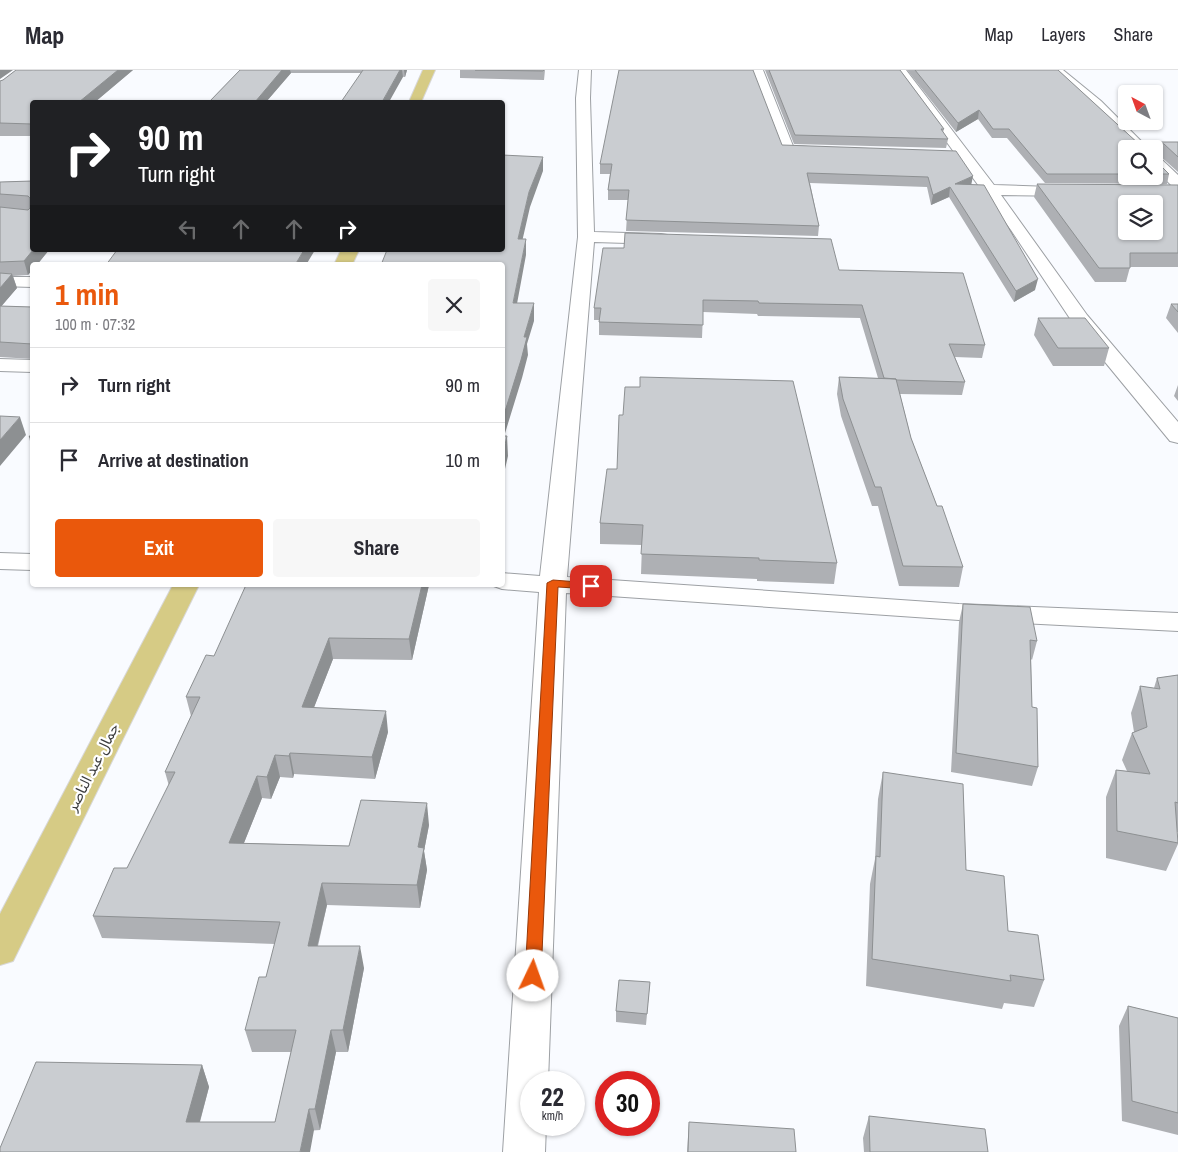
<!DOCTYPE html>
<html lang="en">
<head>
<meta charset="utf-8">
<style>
  body { margin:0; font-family:"Archivo Narrow","Noto Sans Arabic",sans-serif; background:#f7f7f7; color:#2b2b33; height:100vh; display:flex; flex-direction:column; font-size:19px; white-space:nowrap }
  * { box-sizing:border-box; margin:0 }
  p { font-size:16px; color:#7c7c81 }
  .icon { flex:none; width:28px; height:28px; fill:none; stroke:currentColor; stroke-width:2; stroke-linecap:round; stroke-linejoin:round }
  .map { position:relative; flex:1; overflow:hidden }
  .panel { position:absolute; left:30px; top:192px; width:475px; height:325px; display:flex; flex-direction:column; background:#fff; border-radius:5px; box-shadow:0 1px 4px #0004 }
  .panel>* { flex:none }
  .hud { position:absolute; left:30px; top:30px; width:475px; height:152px; border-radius:5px; box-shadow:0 1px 4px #0004; background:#202124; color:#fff; overflow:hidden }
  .needle { width:32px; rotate:319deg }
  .controls { position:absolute; left:1118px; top:15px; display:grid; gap:10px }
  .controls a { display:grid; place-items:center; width:45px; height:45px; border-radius:5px; background:#fff; box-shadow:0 1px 4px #0004; font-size:25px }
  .speed { position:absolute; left:520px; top:1001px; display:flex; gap:10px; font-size:25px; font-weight:700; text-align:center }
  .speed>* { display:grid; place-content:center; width:65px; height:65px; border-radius:50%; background:#fff; box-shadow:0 1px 4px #0004; line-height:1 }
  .speed small { font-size:12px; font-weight:400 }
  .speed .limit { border:8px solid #d22; background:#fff; color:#111 }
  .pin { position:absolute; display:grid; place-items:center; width:42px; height:42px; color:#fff; margin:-21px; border-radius:10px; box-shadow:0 2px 8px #0006 }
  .me { position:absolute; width:55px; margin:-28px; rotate:3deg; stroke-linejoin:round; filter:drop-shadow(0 0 4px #0008) }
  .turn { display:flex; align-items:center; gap:18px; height:105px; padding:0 25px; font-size:22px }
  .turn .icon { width:65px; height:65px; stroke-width:2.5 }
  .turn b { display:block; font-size:35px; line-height:42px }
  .lanes { display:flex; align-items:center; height:48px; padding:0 25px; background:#0003; justify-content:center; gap:25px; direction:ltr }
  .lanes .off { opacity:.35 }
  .round { display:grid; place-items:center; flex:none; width:52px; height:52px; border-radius:5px; background:#f7f7f7 }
  .headline { display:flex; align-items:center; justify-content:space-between; height:85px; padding:0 25px }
  h1 { font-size:30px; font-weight:800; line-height:38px; color:#ea580c }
  .cta { display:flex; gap:10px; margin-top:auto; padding:10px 25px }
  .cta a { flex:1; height:58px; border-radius:5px; background:#ea580c; color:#fff; font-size:20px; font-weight:800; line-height:58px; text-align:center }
  .cta a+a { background:#f7f7f7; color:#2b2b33 }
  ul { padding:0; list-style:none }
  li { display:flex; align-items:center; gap:15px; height:75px; padding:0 25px; border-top:1px solid #e1e1e2 }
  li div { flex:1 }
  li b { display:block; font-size:19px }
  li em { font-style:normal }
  header { display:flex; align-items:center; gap:30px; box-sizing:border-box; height:70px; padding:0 25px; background:#fff; border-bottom:1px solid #e1e1e2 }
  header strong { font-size:24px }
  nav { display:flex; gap:28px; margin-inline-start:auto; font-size:18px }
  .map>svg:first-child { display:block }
</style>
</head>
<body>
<header>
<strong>Map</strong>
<nav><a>Map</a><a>Layers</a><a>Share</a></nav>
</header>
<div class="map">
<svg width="1178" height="1082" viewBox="0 0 1178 1082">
  <rect width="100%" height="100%" fill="#f9fbff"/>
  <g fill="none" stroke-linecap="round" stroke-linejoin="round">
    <g stroke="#9da0a4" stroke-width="2">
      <path id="minor" d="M579,0H591L590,28L594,162L661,164L667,165L670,169L667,173L661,174L594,172L567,507L959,534L1178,543V561L959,550L566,523L548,1012H531V1055H546L545,1082H503L539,522L502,519L491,515H502V503L540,506L578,167L576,28Z
        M751,0H763L793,76L823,78L825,81L823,84L782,83Z
        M894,0H906L994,115L1079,118L1081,121L1079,124L1073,126L1001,125L1087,245L1178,352V373L1170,371L1073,253L1011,160Z
        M1050,0H1063L1101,31L1149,79H1134L1091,37Z
        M1154,86L1159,87L1178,105V119L1173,117L1154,98Z
        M4,207H32V217L0,216V208Z
        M0,289L32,290V302L0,301Z
        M0,483L32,484V500L0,499Z"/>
    </g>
    <g stroke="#d8d8d8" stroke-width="2">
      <path id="major" d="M423,0H435L421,32H409Z
        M341,180H359L352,195H334Z
        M173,515H199L13,891L0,895V844Z"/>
    </g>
    <use href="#minor" fill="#fff" fill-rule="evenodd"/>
    <use href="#major" fill="#d6cb85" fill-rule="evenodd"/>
  </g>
  <path fill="#aeb0b4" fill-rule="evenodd" d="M16,0H133L95,32H32V66H0V11L3,10Z
    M240,0H407L405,7L361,3H291L266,32H209Z
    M460,0H545L544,10L460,8Z
    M765,0H900L944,59L943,62L948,69L946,78L794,74Z
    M907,0H1058L1140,75H1156V84L1159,72H1178V102L1160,86L1156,84L1155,90L1169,104L1167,114L1045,113L1007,68H992L978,49L956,62ZM1126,79H1154V106H1126Z
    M782,75L971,114L1035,220L1014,232L949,127L931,135L927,117L810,113L819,156L818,166L626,161L628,130H608V120L610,104H600V94Z
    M32,111V180H49L28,205L13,206L17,218L1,236L32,237V289L0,287V137L29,139L0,137V112Z
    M1037,114L1178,115V197H1130L1126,212H1095L1034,127Z
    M839,200L985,275L982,288L955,287L965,312L962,325L900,324L911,368L937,436L963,497L959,517L899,516L878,436H872L841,346L837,324L839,307L878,308L860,248L758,246L757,244L703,242L702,268L599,265V250H594V238Z
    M1171,234H1178V263L1166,248Z
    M1038,248L1109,278L1104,296H1053L1034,265Z
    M1178,315V331L1174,326Z
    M32,363V379L29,367Z
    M617,399L837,493L834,514L757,511V509L641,504L642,475L600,474V453Z
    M429,515L412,590L333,589L314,637L388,662L375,709L294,704L293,708L280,707L271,729L262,728L244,773L349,776L429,755L424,781L427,800L420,838L327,835L318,876L364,898L348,982H336L320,1060L0,1082L202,995L209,1017L200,1052H275L291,982H252L245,960L266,907L275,874L102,868L93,846L127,798L169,716L165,702L191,646L186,627L214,586Z
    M963,534L1037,571L1032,590L1031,589L1032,637L1038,697L1032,716L951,702L959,552Z
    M1178,605V762H1177L1178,774L1166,801L1106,788V727L1116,700L1127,701L1122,690L1132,663L1134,662L1131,643L1140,616L1154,618L1157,608Z
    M883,702L966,800L1008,861L1044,910L1034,937L1004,933L1002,939L866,916L870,814L875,789L878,729Z
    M650,912L646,955L616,952V941Z
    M1128,936L1178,948V1065L1122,1051L1119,956Z
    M869,1046L988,1082H864L863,1068Z
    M689,1052L796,1082H687Z"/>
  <path fill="#8d9092" d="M0,0H13L0,9Z
    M118,0H133L95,32H79Z
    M282,0H290L291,3L266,32H255Z
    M400,0H402L403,7L389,32H382Z
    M404,0H407L405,7Z
    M979,40L978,49L956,62L958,53Z
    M543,87V101L530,137L519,185L518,169L529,122Z
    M973,106L971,116L955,114Z
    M950,117L949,127L931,135L933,125Z
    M526,169V185L514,250L513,233Z
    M33,180H49L37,195H32V200L28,205L24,191Z
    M304,180H315L306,195H295Z
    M12,204L17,218L0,238V218Z
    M1038,209L1035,220L1014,232L1016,221Z
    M534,233V251L527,274L528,285L522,308L502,373V351L524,267Z
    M20,347L26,365L0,396V370Z
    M507,366L508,386L502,412V387Z
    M422,515H429L412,590L409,569Z
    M329,568L333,589L306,658L302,637Z
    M386,641L388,662L375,709L372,687Z
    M290,683L294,704L293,708L289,686Z
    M275,685L280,707L271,729L267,707Z
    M257,706L262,728L235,795L229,773Z
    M427,733L429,755L424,781L427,800L420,838L417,815L418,777Z
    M322,813L327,835L312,898L308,876Z
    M360,876L364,898L348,982L343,960Z
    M331,960L336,982L320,1060L315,1039Z
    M202,995L209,1017L194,1073L186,1052Z
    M309,1039L314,1060L310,1082H300Z"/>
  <path fill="#cacdd1" stroke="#8d9092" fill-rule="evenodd" d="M16,0H118L79,32H32V54L0,53V11L3,10Z
    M240,0H282L255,32H209Z
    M363,0H400L382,32H341Z
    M475,0H544L543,1Z
    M619,0H753L782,75L956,81L973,106L955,114L984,115L1038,209L1016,221L950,117L933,125L928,107L807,103L819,156L626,150L629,120H608L612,94H600Z
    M769,0H900L944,59H941L948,69L795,65Z
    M915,0H1058L1140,75H1156L1155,90L1169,104H1154V79H1126V104H1047L1009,59H993L979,40L958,53Z
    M1159,72H1178V87L1164,74Z
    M502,85L543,87L529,122L518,169H526L513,233H534L524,267H527L521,290L502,351V195H381L387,180H502Z
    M32,111V180H33L24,191L0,192V137L28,140L30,138V128L28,126L0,124V112Z
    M1037,114L1178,115V183H1130V198H1099ZM1126,134H1154V161H1126Z
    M625,163L831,169L839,200L963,203L985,275L949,274L965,312L896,310V309L884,308L862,235L759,233L758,231L703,230V255L599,252L601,238H594L603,178H624Z
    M117,180H304L295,195H106Z
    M0,203L12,204L0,218Z
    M1171,234H1178V242Z
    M0,236L32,237V274L0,272Z
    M1038,248H1085L1109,278H1058Z
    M640,307L793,311L837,493L759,490V488L641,484L643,455L600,453L607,399H617L619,345H623L625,317H640Z
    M839,307L896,309L911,368L937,436H942L963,497L903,496L881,417H875L843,329Z
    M0,346L20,347L0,370Z
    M32,363V367H29Z
    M502,366H507L502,387Z
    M246,515H422L409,569L329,568L302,637L386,641L372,687L290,683L289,686L275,685L267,707L257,706L229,773L349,776L361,730L427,733L418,777L424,778L417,815L322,813L308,876H360L343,960H331L315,1039H309L300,1082H0V1078L36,992L202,995L186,1052H275L296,960H245L259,907H266L280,852L93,846L114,798H127L175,702H165L200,627H186L206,585L214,586Z
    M963,534L1030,537L1037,571L1030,570L1032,637L1037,638L1038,697L956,683Z
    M1178,605V733L1175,732L1178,773L1117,761L1116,700L1150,704L1132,663L1147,657L1140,616L1160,619L1157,608Z
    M883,702L963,714L966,800L1004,806L1008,861L1038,865L1044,910L1010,905L1011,911L872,889L876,786L880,787Z
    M619,910L650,912L647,944L616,941Z
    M1128,936L1178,948V1043L1132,1031Z
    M869,1046L985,1059L988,1082H870Z
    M689,1052L794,1059L796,1082H688Z"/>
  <path fill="#ea580c" stroke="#983908" d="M553,510L591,513L597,516L591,519L558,517L541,906L539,910L533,912L527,910L525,906L547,513Z"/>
  <g text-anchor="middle" stroke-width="4.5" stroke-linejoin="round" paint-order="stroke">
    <g font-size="15" fill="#3b3c3d" stroke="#fff">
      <text transform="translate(93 697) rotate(-63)" y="5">جمال عبد الناصر</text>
    </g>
  </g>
</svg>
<div class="controls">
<a><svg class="needle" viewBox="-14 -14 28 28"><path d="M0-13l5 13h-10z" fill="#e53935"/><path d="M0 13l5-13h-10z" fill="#7c7c81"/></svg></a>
<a><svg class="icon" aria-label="search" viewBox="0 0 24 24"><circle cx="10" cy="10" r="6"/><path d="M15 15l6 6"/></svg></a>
<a><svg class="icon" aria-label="layers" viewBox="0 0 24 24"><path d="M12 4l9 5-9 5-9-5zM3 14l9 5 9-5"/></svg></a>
</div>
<div class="speed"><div>22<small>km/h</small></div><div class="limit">30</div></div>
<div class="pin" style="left:591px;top:516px;background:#d93025"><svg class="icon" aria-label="arrive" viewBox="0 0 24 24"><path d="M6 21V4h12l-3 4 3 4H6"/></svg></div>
<svg class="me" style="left:533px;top:906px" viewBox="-20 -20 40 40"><circle r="19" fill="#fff"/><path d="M0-13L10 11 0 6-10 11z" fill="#ea580c"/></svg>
<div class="hud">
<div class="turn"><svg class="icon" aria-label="right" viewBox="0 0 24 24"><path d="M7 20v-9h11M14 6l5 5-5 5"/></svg><div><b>90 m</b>Turn right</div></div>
<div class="lanes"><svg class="icon off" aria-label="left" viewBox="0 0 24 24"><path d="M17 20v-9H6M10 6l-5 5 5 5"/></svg><svg class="icon off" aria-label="ahead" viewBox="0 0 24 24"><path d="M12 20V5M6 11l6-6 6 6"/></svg><svg class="icon off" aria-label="ahead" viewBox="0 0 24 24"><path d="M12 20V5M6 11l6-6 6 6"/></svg><svg class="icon" aria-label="right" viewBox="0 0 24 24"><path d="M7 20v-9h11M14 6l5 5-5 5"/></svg></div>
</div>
<section class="panel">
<div class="headline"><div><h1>1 min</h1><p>100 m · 07:32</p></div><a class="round"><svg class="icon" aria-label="close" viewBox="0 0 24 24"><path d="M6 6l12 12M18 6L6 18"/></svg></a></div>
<ul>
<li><svg class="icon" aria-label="right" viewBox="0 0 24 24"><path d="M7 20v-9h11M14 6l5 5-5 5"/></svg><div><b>Turn right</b></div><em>90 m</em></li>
<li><svg class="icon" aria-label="arrive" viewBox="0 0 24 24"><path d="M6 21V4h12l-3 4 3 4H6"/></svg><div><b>Arrive at destination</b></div><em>10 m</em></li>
</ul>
<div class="cta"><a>Exit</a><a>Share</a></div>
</section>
</div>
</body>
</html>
